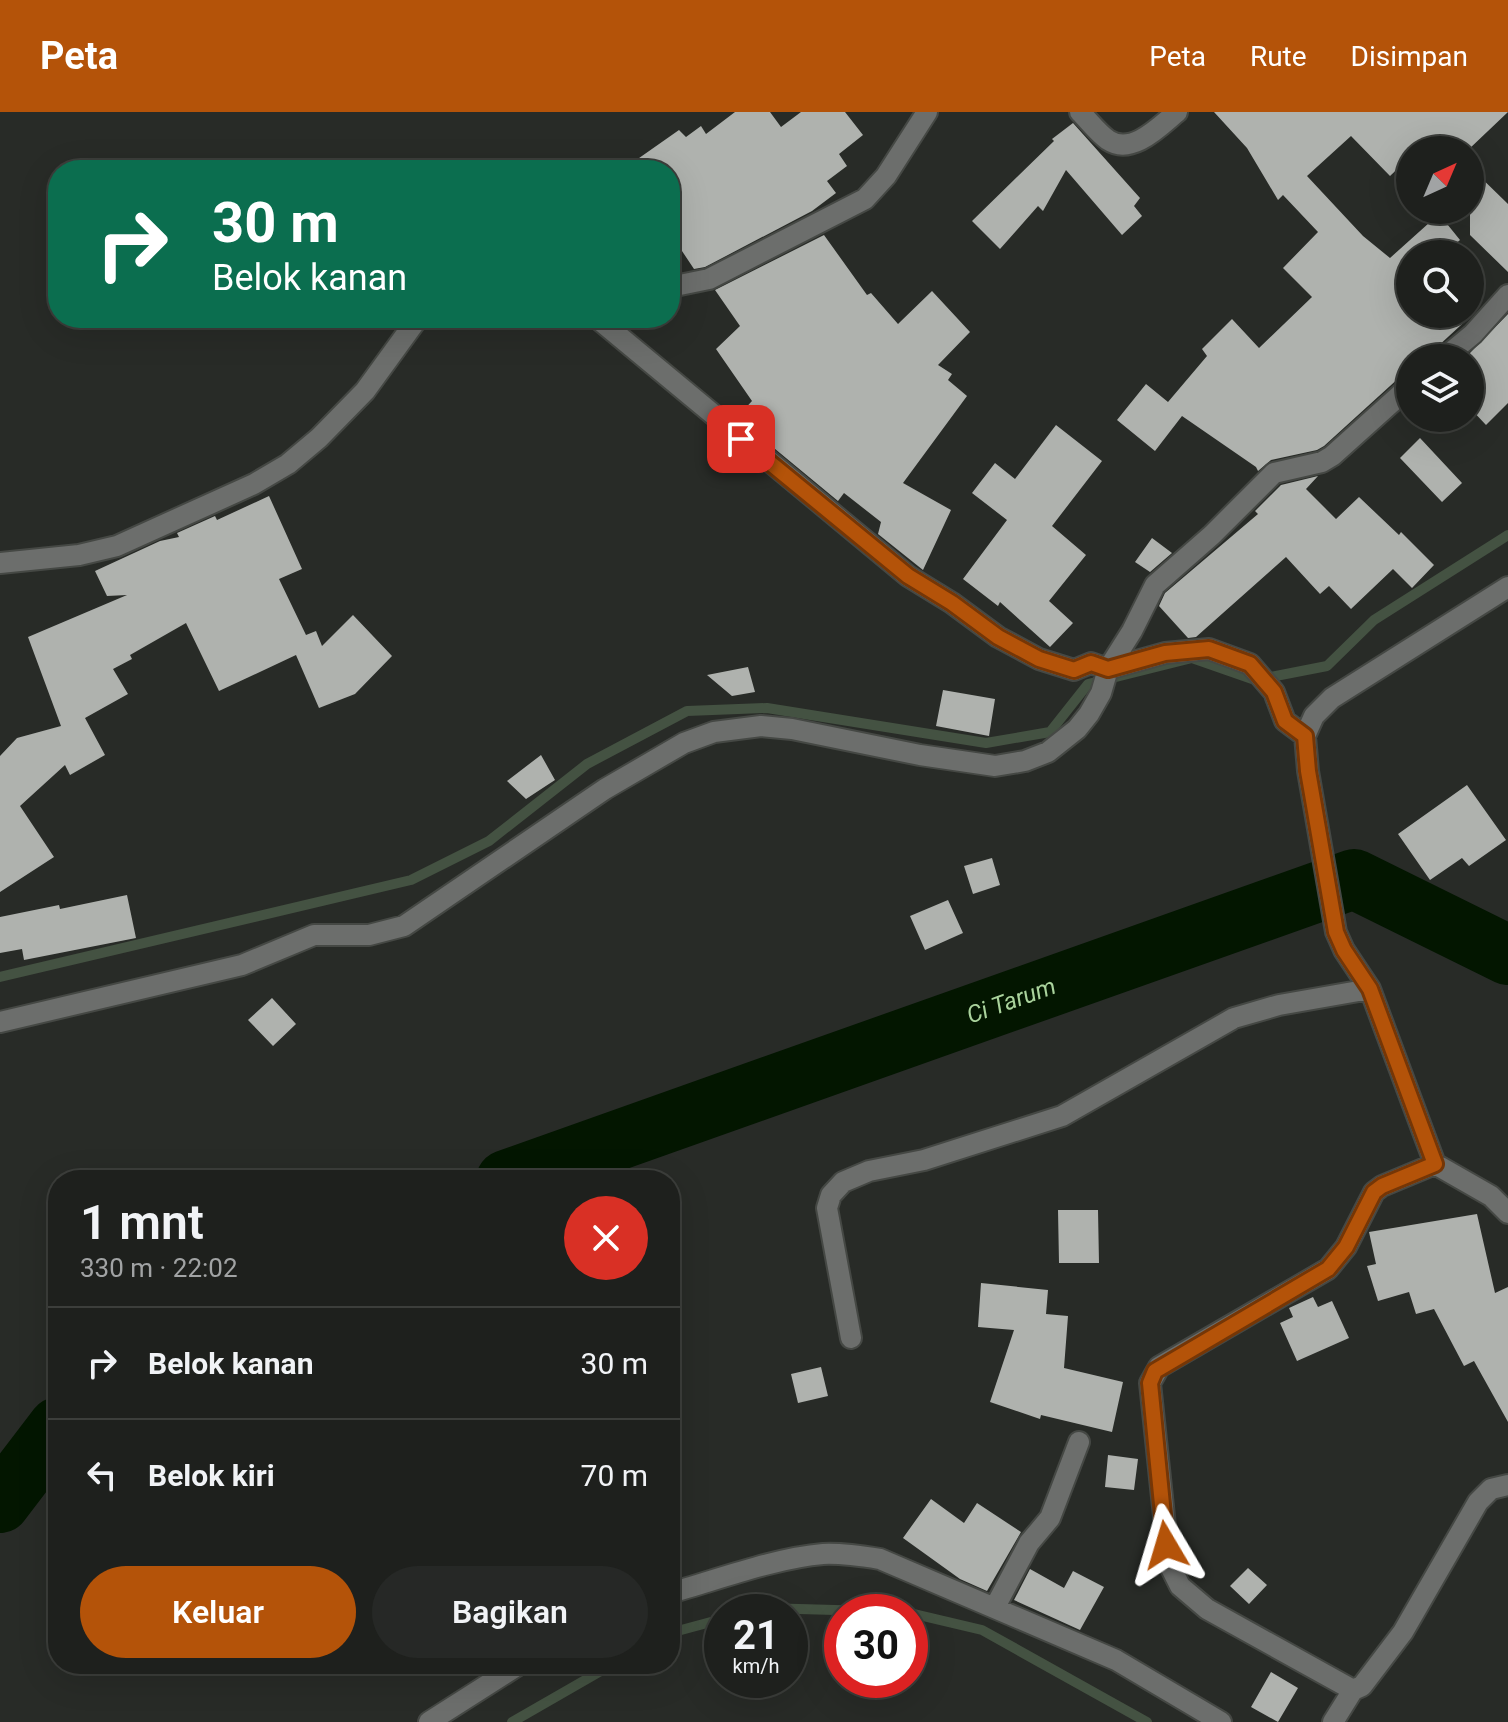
<!DOCTYPE html>
<html lang="id">
<head>
<meta charset="utf-8">
<style>
  body { margin:0; font-family:Roboto,sans-serif; background:#262826; color:#f1f3f6; height:100vh; display:flex; flex-direction:column; font-size:30px; white-space:nowrap }
  * { box-sizing:border-box; margin:0 }
  p { font-size:26px; color:#a1a3a4 }
  .icon { flex:none; width:44px; height:44px; fill:none; stroke:currentColor; stroke-width:2; stroke-linecap:round; stroke-linejoin:round }
  .map { position:relative; flex:1; overflow:hidden }
  .side { position:absolute; left:48px; top:1058px; width:632px; height:504px; display:flex; flex-direction:column; background:#1e201d; border-radius:32px; box-shadow:0 8px 32px #0002,0 0 0 2px #3c3e3b }
  .side>* { flex:none }
  .hud { position:absolute; left:48px; top:48px; width:632px; height:168px; border-radius:32px; box-shadow:0 8px 32px #0002,0 0 0 2px #3c3e3b; background:#0b6e4f; color:#fff; overflow:hidden }
  .needle { width:52px; rotate:44deg }
  .tools { position:absolute; left:1396px; top:24px; display:grid; gap:16px }
  .tools a { display:grid; place-items:center; width:88px; height:88px; border-radius:50%; background:#1e201d; box-shadow:0 8px 32px #0002,0 0 0 2px #3c3e3b; font-size:40px }
  .speed { position:absolute; left:704px; top:1482px; display:flex; gap:16px; font-size:40px; font-weight:700; text-align:center }
  .speed>* { display:grid; place-content:center; width:104px; height:104px; border-radius:50%; background:#1e201d; box-shadow:0 8px 32px #0002,0 0 0 2px #3c3e3b; line-height:1 }
  .speed small { font-size:20px; font-weight:400 }
  .speed .limit { border:12px solid #d22; background:#fff; color:#111 }
  .pin { position:absolute; display:grid; place-items:center; width:68px; height:68px; color:#fff; margin:-34px; border-radius:16px; box-shadow:0 4px 12px #0006 }
  .me { position:absolute; width:88px; margin:-44px; rotate:353deg; stroke-linejoin:round; filter:drop-shadow(0 0 6px #0008) }
  .turn { display:flex; align-items:center; gap:28px; height:168px; padding:0 32px; font-size:36px }
  .turn .icon { width:104px; height:104px; stroke-width:2.5 }
  .turn b { display:block; font-size:56px; line-height:68px }
  .round { display:grid; place-items:center; flex:none; width:84px; height:84px; border-radius:42px; background:#262826 }
  .summary { display:flex; align-items:center; justify-content:space-between; height:136px; padding:0 32px }
  h1 { font-size:48px; font-weight:600; line-height:60px }
  .primary-button { display:flex; gap:16px; margin-top:auto; padding:16px 32px }
  .primary-button a { flex:1; height:92px; border-radius:48px; background:#b45309; color:#fff; font-size:32px; font-weight:600; line-height:92px; text-align:center }
  .primary-button a+a { background:#262826; color:#f1f3f6 }
  ul { padding:0; list-style:none }
  li { display:flex; align-items:center; gap:24px; height:112px; padding:0 32px; border-top:2px solid #3c3e3b }
  li div { flex:1 }
  li b { display:block; font-size:30px }
  li em { font-style:normal }
  header { display:flex; align-items:center; gap:48px; box-sizing:border-box; height:112px; padding:0 40px; background:#b45309; color:#fff }
  header strong { font-size:38px }
  nav { display:flex; gap:44px; margin-inline-start:auto; font-size:28px }
  .map>svg:first-child { display:block }
</style>
</head>
<body>
<header>
<strong>Peta</strong>
<nav><a>Peta</a><a>Rute</a><a>Disimpan</a></nav>
</header>
<div class="map">
<svg width="1508" height="1610" viewBox="0 0 1508 1610">
  <rect width="100%" height="100%" fill="#282b27"/>
  <g fill="none" stroke-linecap="round" stroke-linejoin="round">
    <path stroke="#445242" stroke-width="10" d="M0,865L411,768L489,729L587,652L687,599L767,596L986,631L1050,620L1088,572L1192,546L1255,568L1327,554L1374,508L1508,423
      M750,1500L763,1496L907,1500
      M910,1501L982,1518L1147,1610
      M670,1521L722,1507
      M512,1610L613,1552"/>
    <g stroke="#031600" stroke-width="60">
      <path id="s1" d="M506,1068L1354,767L1508,843"/>
      <path d="M0,1391L58,1315"/>
    </g>
  </g>
  <path fill="#afb2ae" d="M735,0H770L781,15L801,0H845L863,23L839,42L847,54L827,69L836,81L812,99L705,155L694,157L670,121V58H622L679,18L686,25L701,14L706,22Z
    M1214,0H1508L1468,38H1410V45L1390,64L1351,24L1307,64L1363,124L1390,146L1439,102L1460,128L1444,142H1410V202H1473L1436,236L1430,246H1410V261L1401,264L1324,334L1317,338L1271,348L1258,359L1256,355L1182,304L1155,339L1117,308L1146,272L1168,290L1207,244L1202,237L1232,207L1259,236L1312,185L1283,156L1318,120L1283,83L1278,88L1247,36Z
    M1073,11L1140,86L1134,94L1142,104L1122,123L1066,58L1043,99L1038,94L1000,137L972,109L1054,29L1052,27Z
    M1470,55L1508,92V160L1470,123Z
    M824,123L867,183L871,181L898,212L932,179L970,220L938,253L952,262L948,268L967,284L903,371L951,398L923,458L878,422L881,410L844,381L838,389L763,327L739,303L752,289L716,237L740,214L715,178Z
    M1508,202V291L1486,313L1470,296V278L1483,265L1470,253V241Z
    M1056,313L1102,349L1052,414L1086,443L1049,489L1073,511L1050,535L1000,490L998,494L963,467L1007,408L972,381L995,351L1015,367Z
    M1420,326L1462,371L1442,390L1400,346Z
    M1318,364L1306,377L1336,407L1359,385L1399,423L1401,420L1434,453L1412,476L1393,457L1351,497L1329,474L1320,482L1286,445L1196,525L1188,526L1159,494L1165,481L1258,402L1255,399L1281,373Z
    M269,384L302,457L279,467L306,523L316,519L322,534L353,503L392,544L355,582L319,596L296,543L219,579L186,511L130,543L132,547L113,557L128,582L85,606L105,643L70,663L65,653L20,694L54,745L0,780V644L17,626L61,614L28,525L127,483L107,484L95,459L160,429L179,425L177,421L215,404L217,408Z
    M1152,426L1172,441L1150,460L1135,450Z
    M748,555L755,580L732,584L707,563Z
    M943,578L995,587L989,624L936,614Z
    M541,643L555,668L526,687L507,669Z
    M1467,673L1506,728L1469,754L1462,746L1430,768L1398,722Z
    M992,746L1000,773L973,782L964,754Z
    M127,783L136,826L24,848L22,837L0,841V805L59,793L60,797Z
    M948,788L963,821L925,838L910,804Z
    M272,886L296,912L273,934L248,908Z
    M1058,1098H1098L1099,1151H1059Z
    M1477,1102L1495,1181L1508,1175V1310L1474,1249L1464,1254L1434,1197L1416,1202L1409,1180L1378,1189L1367,1154L1376,1152L1369,1120Z
    M981,1171L1048,1178L1046,1202L1068,1204L1064,1256L1123,1270L1112,1320L1041,1303L1040,1307L990,1290L1014,1218L978,1215Z
    M1313,1185L1318,1195L1332,1189L1349,1226L1297,1249L1280,1211L1293,1205L1289,1196Z
    M821,1255L828,1284L798,1291L791,1262Z
    M1108,1343L1138,1347L1134,1378L1105,1375Z
    M931,1387L964,1411L977,1391L1021,1420L987,1479L960,1467L903,1426Z
    M1248,1456L1267,1473L1249,1492L1230,1474Z
    M1030,1457L1064,1476L1073,1459L1104,1475L1080,1518L1014,1488Z
    M1271,1560L1298,1576L1278,1610L1251,1595Z"/>
  <g fill="none" stroke-linecap="round" stroke-linejoin="round">
    <g stroke="#454844" stroke-width="24">
      <path id="minor" d="M1080,0C1089,9 1098,21 1108,28C1132,44 1160,14 1177,0
        M670,175L709,167L865,87L886,64L927,0
        M597,206L908,464L952,491L998,525L1039,547L1074,558L1091,551L1108,557L1165,541L1209,537L1250,552L1274,580L1285,609L1305,624
        M1444,246L1473,222L1508,183
        M0,451L79,443L117,434L254,372L288,352L319,326L365,279L418,206
        M1508,475L1332,586L1314,604L1305,624L1308,659L1336,820L1344,838L1370,877L1435,1052L1382,1074L1374,1080L1346,1135L1328,1157L1159,1255L1150,1271L1169,1452L1180,1474L1207,1497L1353,1578L1362,1574L1403,1520L1478,1390L1491,1377L1508,1373
        M0,910L242,853L314,823H369L404,814L605,677L684,631L714,620L761,614L792,617L920,643L995,654L1025,649L1048,640L1077,617L1089,602L1101,581L1108,557L1132,519L1155,473L1212,423L1274,361L1322,350L1332,344L1410,274
        M1435,1052L1491,1084L1508,1101
        M851,1226L827,1096L831,1083L843,1070L869,1059L924,1048L1062,1004L1234,906L1279,893L1370,877
        M670,1481C717,1468 775,1446 823,1442C842,1441 861,1444 880,1447L1116,1548L1221,1610
        M995,1495L1029,1431L1050,1406L1079,1330
        M429,1610L520,1552
        M1333,1610L1353,1578"/>
    </g>
    <use href="#minor" stroke="#6c6e6c" stroke-width="20"/>
  </g>
  <g fill="none" stroke-linecap="round" stroke-linejoin="round">
    <g stroke="#753606" stroke-width="20">
      <path id="route" d="M741,327L908,464L952,491L998,525L1039,547L1074,558L1091,551L1108,557L1165,541L1209,537L1250,552L1274,580L1285,609L1305,624L1308,659L1336,820L1344,838L1370,877L1435,1052L1382,1074L1374,1080L1346,1135L1328,1157L1155,1259L1150,1271L1166,1433"/>
    </g>
    <use href="#route" stroke="#b45309" stroke-width="14"/>
  </g>
  <g text-anchor="middle" stroke-width="8" stroke-linejoin="round" paint-order="stroke">
    <g font-size="24" font-style="italic" fill="#aad39c" stroke="#121311">
      <text dy="8" stroke="none"><textPath href="#s1" startOffset="536">Ci Tarum</textPath></text>
    </g>
  </g>
</svg>
<div class="tools">
<a><svg class="needle" viewBox="-14 -14 28 28"><path d="M0-13l5 13h-10z" fill="#e53935"/><path d="M0 13l5-13h-10z" fill="#a1a3a4"/></svg></a>
<a><svg class="icon" aria-label="search" viewBox="0 0 24 24"><circle cx="10" cy="10" r="6"/><path d="M15 15l6 6"/></svg></a>
<a><svg class="icon" aria-label="layers" viewBox="0 0 24 24"><path d="M12 4l9 5-9 5-9-5zM3 14l9 5 9-5"/></svg></a>
</div>
<div class="speed"><div>21<small>km/h</small></div><div class="limit">30</div></div>
<div class="pin" style="left:741px;top:327px;background:#d93025"><svg class="icon" aria-label="arrive" viewBox="0 0 24 24"><path d="M6 21V4h12l-3 4 3 4H6"/></svg></div>
<svg class="me" style="left:1166px;top:1433px" viewBox="-20 -20 40 40"><path d="M0-17L14 15 0 8-14 15z" fill="#b45309" stroke="#fff" stroke-width="4"/></svg>
<div class="hud">
<div class="turn"><svg class="icon" aria-label="right" viewBox="0 0 24 24"><path d="M7 20v-9h11M14 6l5 5-5 5"/></svg><div><b>30 m</b>Belok kanan</div></div>
</div>
<section class="side">
<div class="summary"><div><h1>1 mnt</h1><p>330 m · 22:02</p></div><a class="round" style="background:#d93025;color:#fff"><svg class="icon" aria-label="close" viewBox="0 0 24 24"><path d="M6 6l12 12M18 6L6 18"/></svg></a></div>
<ul>
<li><svg class="icon" aria-label="right" viewBox="0 0 24 24"><path d="M7 20v-9h11M14 6l5 5-5 5"/></svg><div><b>Belok kanan</b></div><em>30 m</em></li>
<li><svg class="icon" aria-label="left" viewBox="0 0 24 24"><path d="M17 20v-9H6M10 6l-5 5 5 5"/></svg><div><b>Belok kiri</b></div><em>70 m</em></li>
</ul>
<div class="primary-button"><a>Keluar</a><a>Bagikan</a></div>
</section>
</div>
</body>
</html>
